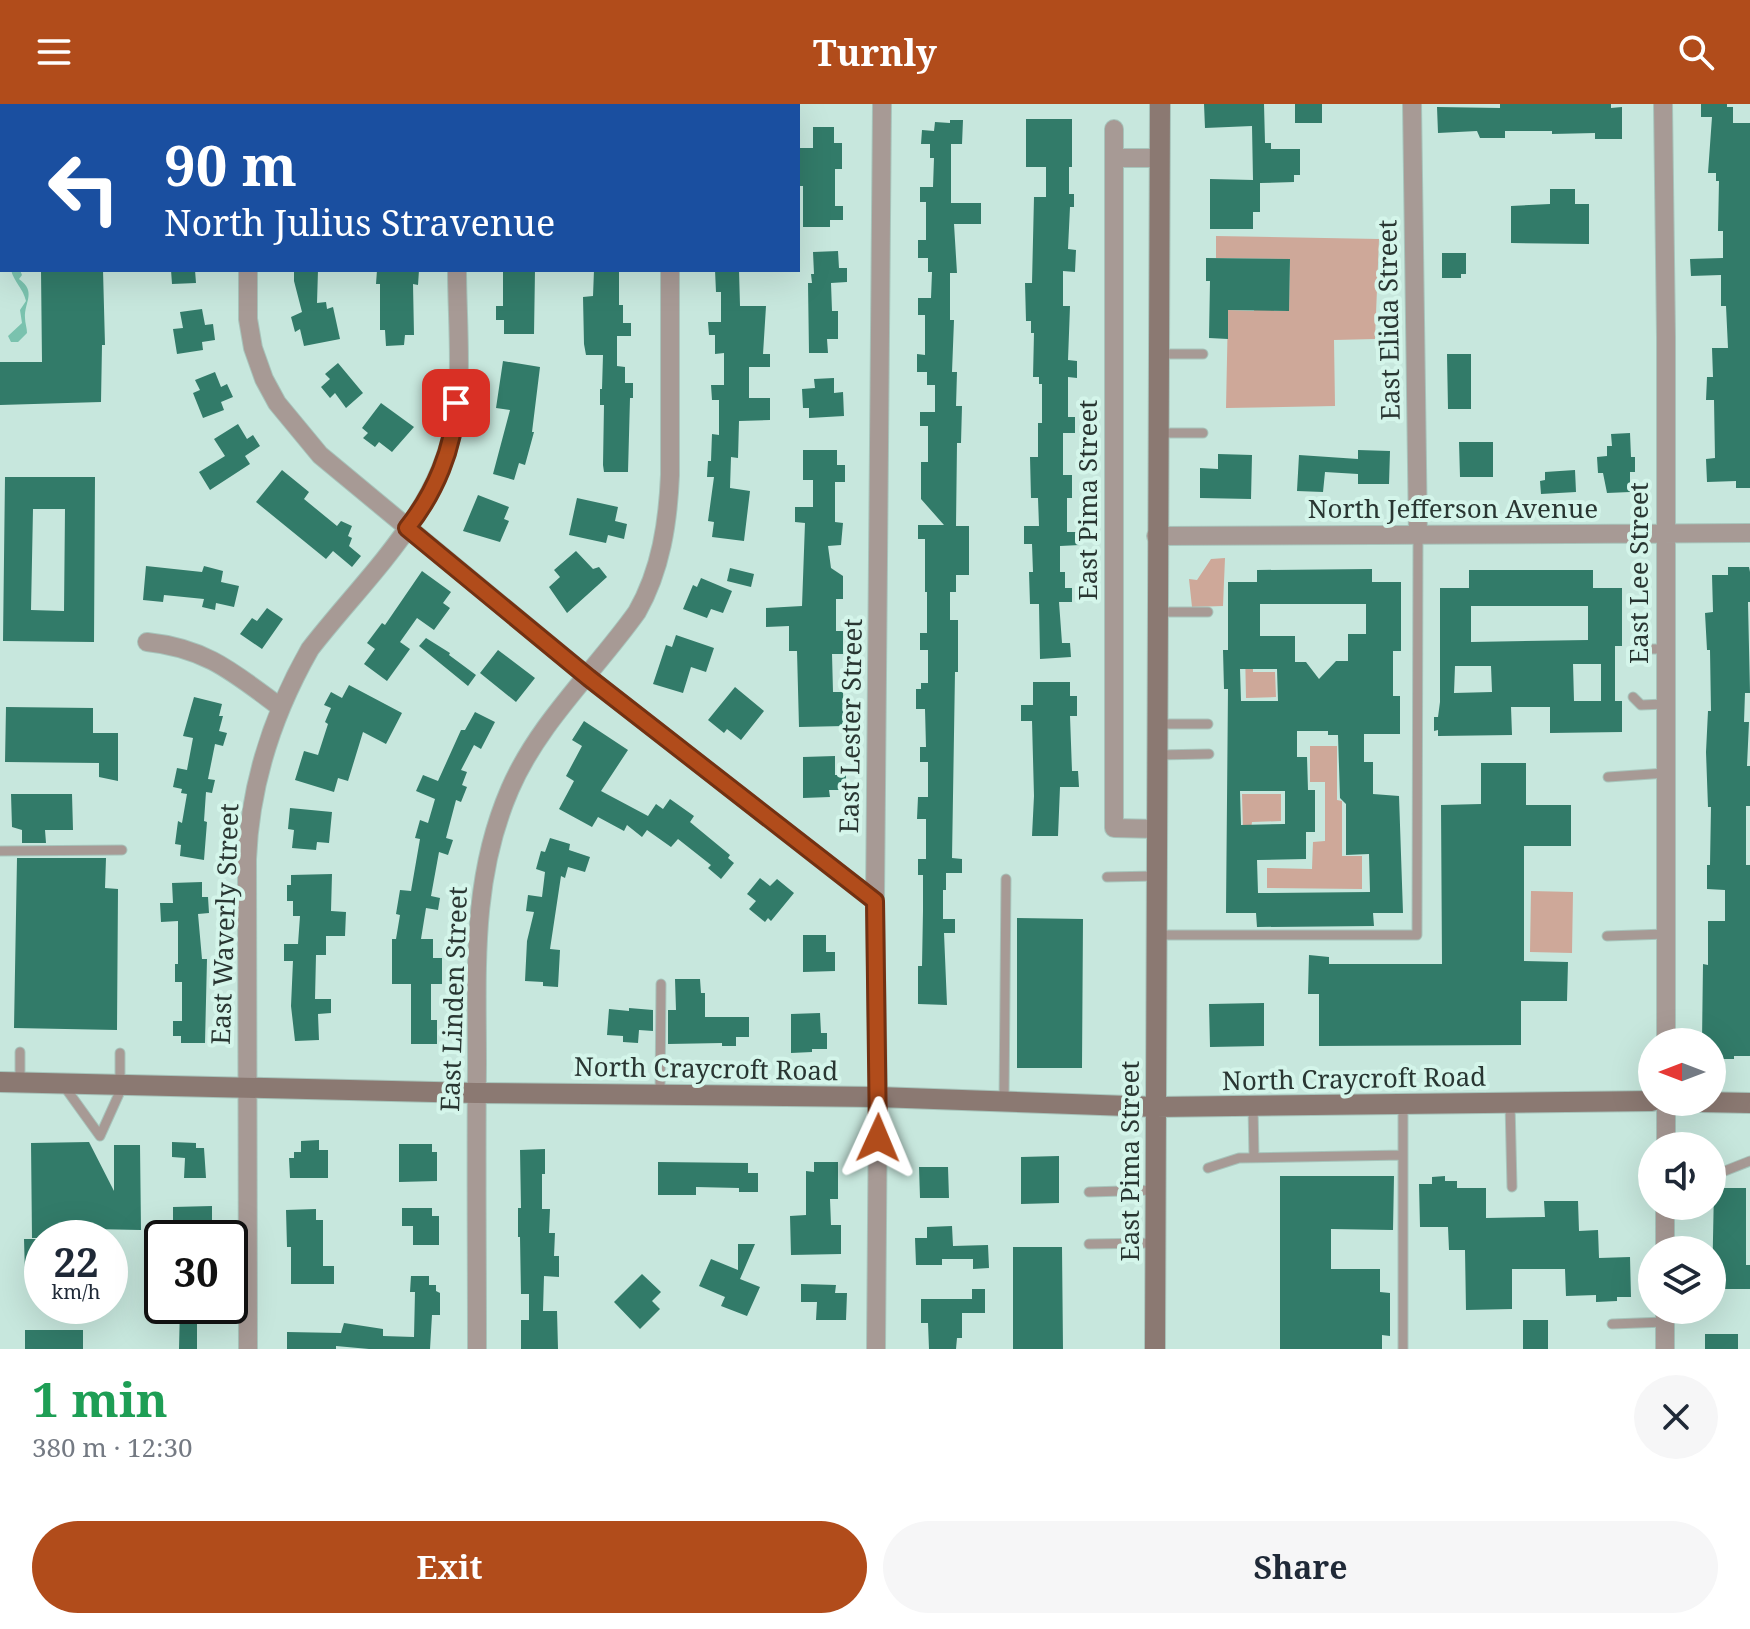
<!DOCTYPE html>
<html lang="en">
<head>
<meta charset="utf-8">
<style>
  body { margin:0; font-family:"Noto Serif",serif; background:#f6f6f7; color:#1f2937; height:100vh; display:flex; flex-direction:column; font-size:30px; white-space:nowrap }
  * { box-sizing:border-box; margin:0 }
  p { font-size:26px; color:#747a83 }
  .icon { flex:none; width:44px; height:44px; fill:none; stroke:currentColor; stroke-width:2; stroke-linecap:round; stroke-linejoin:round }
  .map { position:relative; height:1245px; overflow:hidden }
  .panel { display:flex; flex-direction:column; background:#fff; flex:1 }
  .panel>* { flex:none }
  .guide { position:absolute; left:0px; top:0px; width:800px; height:168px; box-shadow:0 8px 32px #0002; background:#1a4fa0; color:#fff; overflow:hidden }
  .needle { width:52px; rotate:270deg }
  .tools { position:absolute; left:1638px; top:924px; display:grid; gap:16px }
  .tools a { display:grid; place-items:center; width:88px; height:88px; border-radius:50%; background:#fff; box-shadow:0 8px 32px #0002; font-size:40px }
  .speed { position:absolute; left:24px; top:1116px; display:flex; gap:16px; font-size:40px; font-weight:700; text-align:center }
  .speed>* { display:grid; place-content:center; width:104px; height:104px; border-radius:50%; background:#fff; box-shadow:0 8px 32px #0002; line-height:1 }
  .speed small { font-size:20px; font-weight:400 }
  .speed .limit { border:4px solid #111; border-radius:12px; background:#fff; color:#111 }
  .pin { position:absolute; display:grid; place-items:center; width:68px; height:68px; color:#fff; margin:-34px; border-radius:16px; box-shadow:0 4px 12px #0006 }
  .me { position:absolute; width:88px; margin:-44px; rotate:1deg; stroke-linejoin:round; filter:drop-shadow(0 0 6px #0008) }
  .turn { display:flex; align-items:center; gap:28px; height:168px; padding:0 32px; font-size:36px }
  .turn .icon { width:104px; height:104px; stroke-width:2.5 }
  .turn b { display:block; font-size:56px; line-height:68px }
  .round { display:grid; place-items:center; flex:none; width:84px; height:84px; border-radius:42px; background:#f6f6f7 }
  .head { display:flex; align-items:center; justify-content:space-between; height:136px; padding:0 32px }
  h1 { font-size:48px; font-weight:700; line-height:60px; color:#1e9e55 }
  .cta { display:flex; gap:16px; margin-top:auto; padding:16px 32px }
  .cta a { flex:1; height:92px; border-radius:48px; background:#b14c1b; color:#fff; font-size:32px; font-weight:700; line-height:92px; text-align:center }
  .cta a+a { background:#f6f6f7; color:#1f2937 }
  header { display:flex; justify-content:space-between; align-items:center; height:104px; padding:0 32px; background:#b14c1b; color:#fff; font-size:36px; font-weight:700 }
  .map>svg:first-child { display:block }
</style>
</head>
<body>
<header><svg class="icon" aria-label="menu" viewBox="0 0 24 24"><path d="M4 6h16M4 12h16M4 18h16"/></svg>Turnly<svg class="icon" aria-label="search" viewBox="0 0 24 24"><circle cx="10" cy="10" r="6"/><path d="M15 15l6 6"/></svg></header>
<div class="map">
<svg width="1750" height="1245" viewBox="0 0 1750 1245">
  <rect width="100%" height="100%" fill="#c7e7dd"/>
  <path fill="#cea899" d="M1216,132L1379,135L1375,235L1334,236L1335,302L1226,304L1228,206L1254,207V190H1274V207H1289L1290,155L1216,154Z
    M1225,454L1223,502L1192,503L1189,475L1197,476L1211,455Z
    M1245,545H1253V568H1275L1276,593L1246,594Z
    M1310,642H1337V696L1342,697V752H1362V785L1267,784V764L1312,765L1313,738L1325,737V678H1310Z
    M1242,690H1281V717L1252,718L1251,725L1243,726Z
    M1531,787L1573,788L1572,849L1530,848Z"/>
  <path fill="#7ac2ae" d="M11,166H20L22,171L19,175C37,188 24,198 25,214C25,219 27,224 27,229L18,238H11L8,232L22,219L20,206L26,197C23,184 14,178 11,166Z"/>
  <path fill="#327b69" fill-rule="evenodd" d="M1204,0H1264L1265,39H1271V45H1300V71H1294V78L1260,79V108H1253V125H1210V75L1253,76L1252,22L1205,24Z
    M1295,0H1322V19H1295Z
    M1500,0H1611V4L1622,3V35H1595V29L1552,30V27H1505V34H1480L1477,27L1438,29L1437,3L1500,4Z
    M1701,0H1727V3H1733V19H1750V384H1736V377L1707,378L1706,355L1715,354L1714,296H1706L1707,273H1713L1712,244H1728L1726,202H1721V171L1691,172L1690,155L1723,154V127H1718L1719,77H1716V69H1708L1712,13H1701Z
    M1026,15H1072V63H1069V90H1074V103H1070L1068,145L1076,146L1075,168L1063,167V202H1070L1068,256L1077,257V274L1068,273V313H1075V329H1063V371H1072V394H1067V428H1080V441L1060,442V468H1065V484H1072V498H1059L1062,539H1070L1071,553L1040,555L1039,500H1030L1029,468H1033L1032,440H1024V422H1039L1038,394H1031L1030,353H1038V319H1042V280H1039V273H1033L1034,229H1031V217H1026L1025,179H1032L1034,93H1046V63H1026Z
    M950,16H963L962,40H951V99H981V120H954L957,169H950V216H954L952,268H957L956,302H962L961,339H957L956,422H969V471H956V488H950V516H958V568H955L952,754L962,755V769H946V786H943V815H955V829H944L947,901L918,900V862H922L923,807V771H918V755H926V715H917L918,693H928V658H920V643H926L925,605H916V585H921V579H928V546H920V529H927V488H925V435H918V421H944L921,395V358H928V322H920V308H935V281H927V268H917V250L925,251V211H918V194H931L932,168H928V154H918V136H926V98H920V83H933L934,54H930V40H921L922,26L934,27L935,18L950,19Z
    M813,23H834V39H842V65H835V102H843V116H830V123H803V82H798V44H813Z
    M1550,85H1575V100H1589V140L1511,139V102L1550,100Z
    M838,147L839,164H847V178L831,179L832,207H838V235H827L828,249H809L808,179H812L811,170H814L813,148Z
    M1442,149H1466V170H1461V174H1442Z
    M1206,154L1290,155L1289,207L1228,206V235L1209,234L1210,177H1206Z
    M41,166H103L105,241H102L101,298L0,301V258H42Z
    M171,166H195L196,179L172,180Z
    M294,166H318L317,199L326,198L327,205L333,203L340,235L304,242L300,225L295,228L291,213L302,208L294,177Z
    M377,166H419L418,181L413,180L414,231H405L404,241L386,242L385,226H380V180H376Z
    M503,166H535L534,230H504V216H496V202H503Z
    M594,166H619V201H623V219H631V232H617V262L625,263V279H633V294H630L628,368H604L603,361L604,301H600V285H602L603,251H586L584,240L583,193L593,192Z
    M715,166H739L740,202H766L763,250H770V263H749V294H770V316L739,317L738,354L731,353L730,384L750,387L744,437L712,433L714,418L708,417L714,373H707L708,357H711L712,330L719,331V296H712L711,281H724V249L715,250V231H709L708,218H721V188H716Z
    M202,205L205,221L213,220L215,236L202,238L203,246L177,250L173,225L183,224L180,208Z
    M1447,250H1471V305H1448Z
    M503,257L540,263L532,328H534L525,361L519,359L514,376L493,370L510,306L496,304Z
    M338,259L363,289L346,304L335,289L330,294L321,283L330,275L325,270Z
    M215,268L221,283L227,280L233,293L221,298L224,306L203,314L193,289L200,286L195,276Z
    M834,274V289L843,288L844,312L809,314V304H803L802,285L815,284L814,275Z
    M381,299L414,323L392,348L379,338L375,343L363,334L368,329L362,324Z
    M238,320L247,335L253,331L260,342L245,352L250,360L210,386L199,368L225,352L214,335Z
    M1630,329L1631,353H1635V368H1630V388L1607,389L1603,369H1598L1597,353L1607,352V342H1612L1611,330Z
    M1459,338H1493V373H1460Z
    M803,346H837V361H845V378H835V418L843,419L841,441L828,442L831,464L843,472V495H836V527H843V550H832L833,588H843L844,622L799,623L797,547H789V522L766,523V504L802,502L805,419L795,418V403H813V376H803Z
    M1358,346L1390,347L1389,380H1358V370L1325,368L1323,388L1297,387L1299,351L1358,355Z
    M1218,350L1252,351L1251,395L1200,394V364L1218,365Z
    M282,366L309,388L304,395L337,422L341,417L352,422L348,432L352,434L349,442L361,452L352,463L333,447L326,455L256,398Z
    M1575,366L1576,388L1541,390L1540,377L1545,376V368Z
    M5,373H95L94,538L3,537ZM33,405H65L64,507L31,506Z
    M478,391L509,403L504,415L509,417L500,438L463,427Z
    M577,394L618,403L615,417L627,420L624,435L608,431L606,439L569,431Z
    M576,447L593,465L599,463L607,473L567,509L549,483L560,473L554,466Z
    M146,462L202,468L204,462L223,467L221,478L239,482L234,503L216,499L215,506L202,503L204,495L164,491L163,498L143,496Z
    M1728,463H1749L1750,468V498H1748L1750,589H1745L1744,618H1749L1747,662H1750V702H1746V761H1750V952H1734V955H1712V938H1702L1703,860L1708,861V817H1725V786L1707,785V761H1710L1711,703H1708L1706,648L1708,607H1711L1710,546H1707L1705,509L1713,508L1712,471H1728Z
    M730,464L754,470L751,483L727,477Z
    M1372,465V478H1401V547H1393V592H1400V630H1364V658H1373V690L1399,692L1403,809H1373L1374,822L1257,823L1256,809H1226L1228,585H1224L1223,546H1228V478H1257V466ZM1260,500H1366V530H1348V557H1336L1319,575L1306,558H1295V532H1260ZM1240,565H1277L1278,597H1241ZM1297,627H1328V631H1338L1340,694L1346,700V751L1369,750L1370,788L1258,789L1257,756L1306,755V728H1315V686H1308L1307,653H1297ZM1240,687H1285V720L1241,721Z
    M1469,466H1593V484H1622V542H1615V597H1622V628L1550,629V603H1511L1512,631L1438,632V626L1434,627V613H1438L1440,598V484H1469ZM1471,502H1588V536L1471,538ZM1573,560H1601V597H1574ZM1455,562H1491L1492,588L1454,589Z
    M422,467L451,488L443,499L450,504L434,526L417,514L400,538L410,545L387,577L364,560L375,545L367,539L382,519L385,521Z
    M701,474L732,487L723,509L711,505L707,514L683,505L693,481L697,483Z
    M267,504L283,515L262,545L240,530L252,514L257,517Z
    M676,531L714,544L706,568L691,563L683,589L653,580L666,541L672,543Z
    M426,534L450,549L449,551L476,571L468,582L419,542Z
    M498,546L535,574L516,598L480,569Z
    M1033,578H1070V592H1077V612H1070L1072,667H1078L1079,683H1060L1058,732H1032L1034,692L1032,617H1021V601H1033Z
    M349,581L402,609L386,640L363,628L348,677L338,674L334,688L295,676L304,647L318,651L328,620L325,618L331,604L324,601L331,588L342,594Z
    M735,583L764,607L741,636L727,625L724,629L708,616Z
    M194,593L222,600L219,612H223L219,627L227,629L223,642L215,640L208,675L215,676L212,689L206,688L204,717L207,718L204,756L180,752L181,741L175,740L178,717L182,719L187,690L181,689L182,685L173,683L177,664L187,666L193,634L183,632Z
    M6,603L93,604V629H118V677L99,673V659L5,658Z
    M475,608L495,618L481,645L474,641L461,666L467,668L462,681L467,683L461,698L456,696L446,734L453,736L448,751L439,748L431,792L440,794L438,806L426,804L421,835H433V854H442V880H431V916H437V940H411V880H392V835H396L400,811L396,810L400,786L411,787L420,735L415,734L420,716L428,719L435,695L416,687L423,671L438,677L461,626H465Z
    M584,617L628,646L601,687L648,712L656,700L663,705L670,695L694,712L690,718L730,751L728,754L734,759L721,775L708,764L711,761L678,735L671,743L647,726L642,733L627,721L624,727L598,713L592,723L559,705L574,677L566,672L582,642L572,636Z
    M835,652V671H846V686H829L830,693L803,694V653Z
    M1481,659H1526V701H1571V742H1524V857L1568,858L1567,897H1521V941L1319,942V890H1308L1309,851L1329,853V860H1442L1441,701L1481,700Z
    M11,690H72L73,726H45L46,739H22V726L12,723Z
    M290,704L332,708L329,739L317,738L316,746L292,744L294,726L288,725Z
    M550,734L570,740L569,746L590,753L585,768L568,763L565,774L561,772L550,845L560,846L558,883L543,882V878L525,877L527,837L534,808L526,807L528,791L542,793L545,768L536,765L541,747L545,748Z
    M17,754H106L105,784L118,785L117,926L14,924Z
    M332,770L331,807L346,808L345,832H326V851H316L315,895H331V909L318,910L319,936L295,937L291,902L293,857H284V840H298L300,812H293V797H287V781H291V771Z
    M760,774L770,782L777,775L794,789L771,817L768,814L765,818L749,805L756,797L747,790Z
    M202,778V793H208L209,809L198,810L202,855H207L205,939H181V932H173V917H182V878H175V860H178V817L161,818L160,799H173L172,779Z
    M1017,814L1083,815L1082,964H1017Z
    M803,831H826V848H835V867L803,868Z
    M675,875H700L701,889H705V913H749V933H736V942H722V939L668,940V906H676Z
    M1264,899V942L1210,943L1209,900Z
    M629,904L653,906V927L639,926L638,939L623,938V932L607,931L609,905L629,907Z
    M820,909L821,929H827V945H812V948L791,949V910Z
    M319,1036V1046H328V1074H290L289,1054H294V1048H301V1037Z
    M89,1038L114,1087V1041H140L141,1126L92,1125V1134H32L31,1039Z
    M172,1038L196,1039V1044H204L206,1074H184L185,1054L172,1053Z
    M399,1040H432V1048H437V1077L399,1078Z
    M545,1045V1070H542V1105H550L549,1129H555L554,1152H559V1173L544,1172L543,1207H557L558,1245H521V1216H529V1190H521L520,1133H518V1104H521L520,1046Z
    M1059,1052V1099L1021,1100V1053Z
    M658,1058L748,1059V1069H758V1088H739V1084L696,1083V1091H658Z
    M814,1058H838V1095H830L831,1121H841V1150L791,1151L790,1112L806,1111V1067L814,1068Z
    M919,1063H948L949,1094H920Z
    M1280,1072H1394L1393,1126L1331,1125V1165H1380V1188L1390,1189V1232L1382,1231V1245H1280Z
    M1445,1072V1077H1457V1084H1486V1114L1545,1113L1544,1097H1578L1579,1127L1598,1126L1599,1154L1630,1153L1631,1193H1617V1197L1596,1198V1191L1566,1192L1565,1165H1512V1205L1466,1206L1465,1146H1449L1448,1123H1420L1419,1080H1432V1073Z
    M1714,1084H1746V1161H1750V1185H1712Z
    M212,1102V1134H173V1103Z
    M402,1104H432V1112H439V1141H413V1122H402Z
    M316,1105V1116H323V1162H334V1180H291V1143H287L286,1106Z
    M952,1122L953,1142L988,1141L989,1164L973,1165V1155H942V1161H916L915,1134H927V1123Z
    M148,1131H162V1152H148Z
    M24,1135H42V1170H25Z
    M738,1140H755L740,1175L760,1183L747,1212L721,1202L725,1193L699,1182L711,1155L738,1166Z
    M1013,1143H1062L1063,1245H1013Z
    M642,1170L661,1188L652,1197L660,1205L640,1225L614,1198Z
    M411,1172H429V1181H436V1187L440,1189V1211H432L430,1245H369L336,1242V1245H287V1228L341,1229L344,1219L383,1225V1232L414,1233L415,1188H410Z
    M801,1180L836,1181L835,1189H847L846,1216H816L817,1198H801Z
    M972,1185H985V1209H962V1234H957L956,1245H929L928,1219H921V1195H972Z
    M180,1202H197V1245H179Z
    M1523,1216H1548V1245H1523Z
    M25,1226H83V1245H25Z
    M1705,1230H1738V1245H1705Z"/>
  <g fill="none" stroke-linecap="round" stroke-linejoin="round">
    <g stroke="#a7c4bb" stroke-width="11">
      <path id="lane" d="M1158,250H1203
        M1158,329H1203
        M1156,508H1208
        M1634,552L1644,545H1665
        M1633,593L1641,601L1665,600
        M1156,620H1208
        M1156,651L1209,650
        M1608,673L1666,669
        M0,747L122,746
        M1107,773L1156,772
        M1156,831H1417L1418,432
        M1607,832L1666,830
        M20,948V978
        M120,980V949
        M64,982L100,1032L123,981
        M660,991L661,880
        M1004,998L1006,775
        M1510,999L1512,1083
        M1253,1002L1254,1053
        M1208,1064L1239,1054L1403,1051
        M1712,1072L1750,1057
        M1089,1088L1156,1086
        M1089,1140L1156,1139
        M1612,1220L1665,1218
        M1403,1245V1000"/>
    </g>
    <g stroke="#a7c4bb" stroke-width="20">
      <path id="street" d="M247,0V2
        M456,0V2
        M1412,0L1418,432
        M1663,0L1666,233V938
        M670,2V0
        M1114,25V724L1157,725
        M1114,54H1159
        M248,166V215L253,244L264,275L277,299L320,351L589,574L875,797
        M1156,432L1750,429
        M147,538C206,544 234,569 280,603
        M1666,998V1042
        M1665,1146V1102
        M1665,1206V1245
        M248,1245L247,755C250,680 273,610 310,545C364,475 438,410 454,320C463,274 457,213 457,166
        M477,1245C477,1150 476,1055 477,960C477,864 471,775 510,685C539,618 595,567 637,508C661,466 668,418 670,371V166
        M876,1245L878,993L875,797L882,0"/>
    </g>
    <g stroke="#a7c4bb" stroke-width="22">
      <path id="secondary" d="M0,978L476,989L878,993L1156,1003L1652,997
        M1701,998L1750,999
        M1155,1245L1160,0"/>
    </g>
    <use href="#lane" stroke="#a79a95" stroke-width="9"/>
    <use href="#street" stroke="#a79a95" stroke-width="18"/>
    <use href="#secondary" stroke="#8b7972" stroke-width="20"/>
  </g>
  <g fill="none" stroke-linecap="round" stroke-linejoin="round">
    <g stroke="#733112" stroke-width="20">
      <path id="route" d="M456,299C454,344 435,389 407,424L589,574L875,797L878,1034"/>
    </g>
    <use href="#route" stroke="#b14c1b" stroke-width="14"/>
  </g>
  <g text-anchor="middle" stroke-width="8" stroke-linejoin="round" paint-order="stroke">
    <g font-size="26" fill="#293632" stroke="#d4f5ea">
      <text transform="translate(1389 216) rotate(-91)" y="9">East Elida Street</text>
      <text transform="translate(1088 396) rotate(-90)" y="9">East Pima Street</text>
      <text x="1453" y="414">North Jefferson Avenue</text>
      <text transform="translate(1639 469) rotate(-90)" y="9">East Lee Street</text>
      <text transform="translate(851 622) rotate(-89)" y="9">East Lester Street</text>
      <text transform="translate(225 820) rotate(-88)" y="9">East Waverly Street</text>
      <text transform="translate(454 895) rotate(-88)" y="9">East Linden Street</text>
      <text transform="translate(706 965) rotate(1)" y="9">North Craycroft Road</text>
      <text transform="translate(1354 975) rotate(-1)" y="9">North Craycroft Road</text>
      <text transform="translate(1130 1057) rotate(-90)" y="9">East Pima Street</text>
    </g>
  </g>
</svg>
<div class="tools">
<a><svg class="needle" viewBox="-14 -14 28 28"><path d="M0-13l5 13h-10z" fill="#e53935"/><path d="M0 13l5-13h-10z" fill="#747a83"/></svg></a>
<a><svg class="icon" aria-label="sound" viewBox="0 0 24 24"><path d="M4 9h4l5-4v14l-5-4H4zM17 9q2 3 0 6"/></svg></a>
<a><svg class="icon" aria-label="layers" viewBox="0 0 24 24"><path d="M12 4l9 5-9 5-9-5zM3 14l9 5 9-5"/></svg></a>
</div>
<div class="speed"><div>22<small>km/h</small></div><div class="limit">30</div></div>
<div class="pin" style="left:456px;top:299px;background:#d93025"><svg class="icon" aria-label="arrive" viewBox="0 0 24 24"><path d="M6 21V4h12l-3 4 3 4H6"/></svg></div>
<svg class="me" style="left:878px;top:1034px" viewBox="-20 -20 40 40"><path d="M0-17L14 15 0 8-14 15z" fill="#b14c1b" stroke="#fff" stroke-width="4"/></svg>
<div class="guide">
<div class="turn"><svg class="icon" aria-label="left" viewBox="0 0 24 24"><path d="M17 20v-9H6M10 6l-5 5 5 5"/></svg><div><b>90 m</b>North Julius Stravenue</div></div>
</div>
</div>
<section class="panel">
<div class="head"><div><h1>1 min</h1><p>380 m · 12:30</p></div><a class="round"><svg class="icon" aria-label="close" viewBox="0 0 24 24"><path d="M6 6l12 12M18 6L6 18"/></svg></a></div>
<div class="cta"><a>Exit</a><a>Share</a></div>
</section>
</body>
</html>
